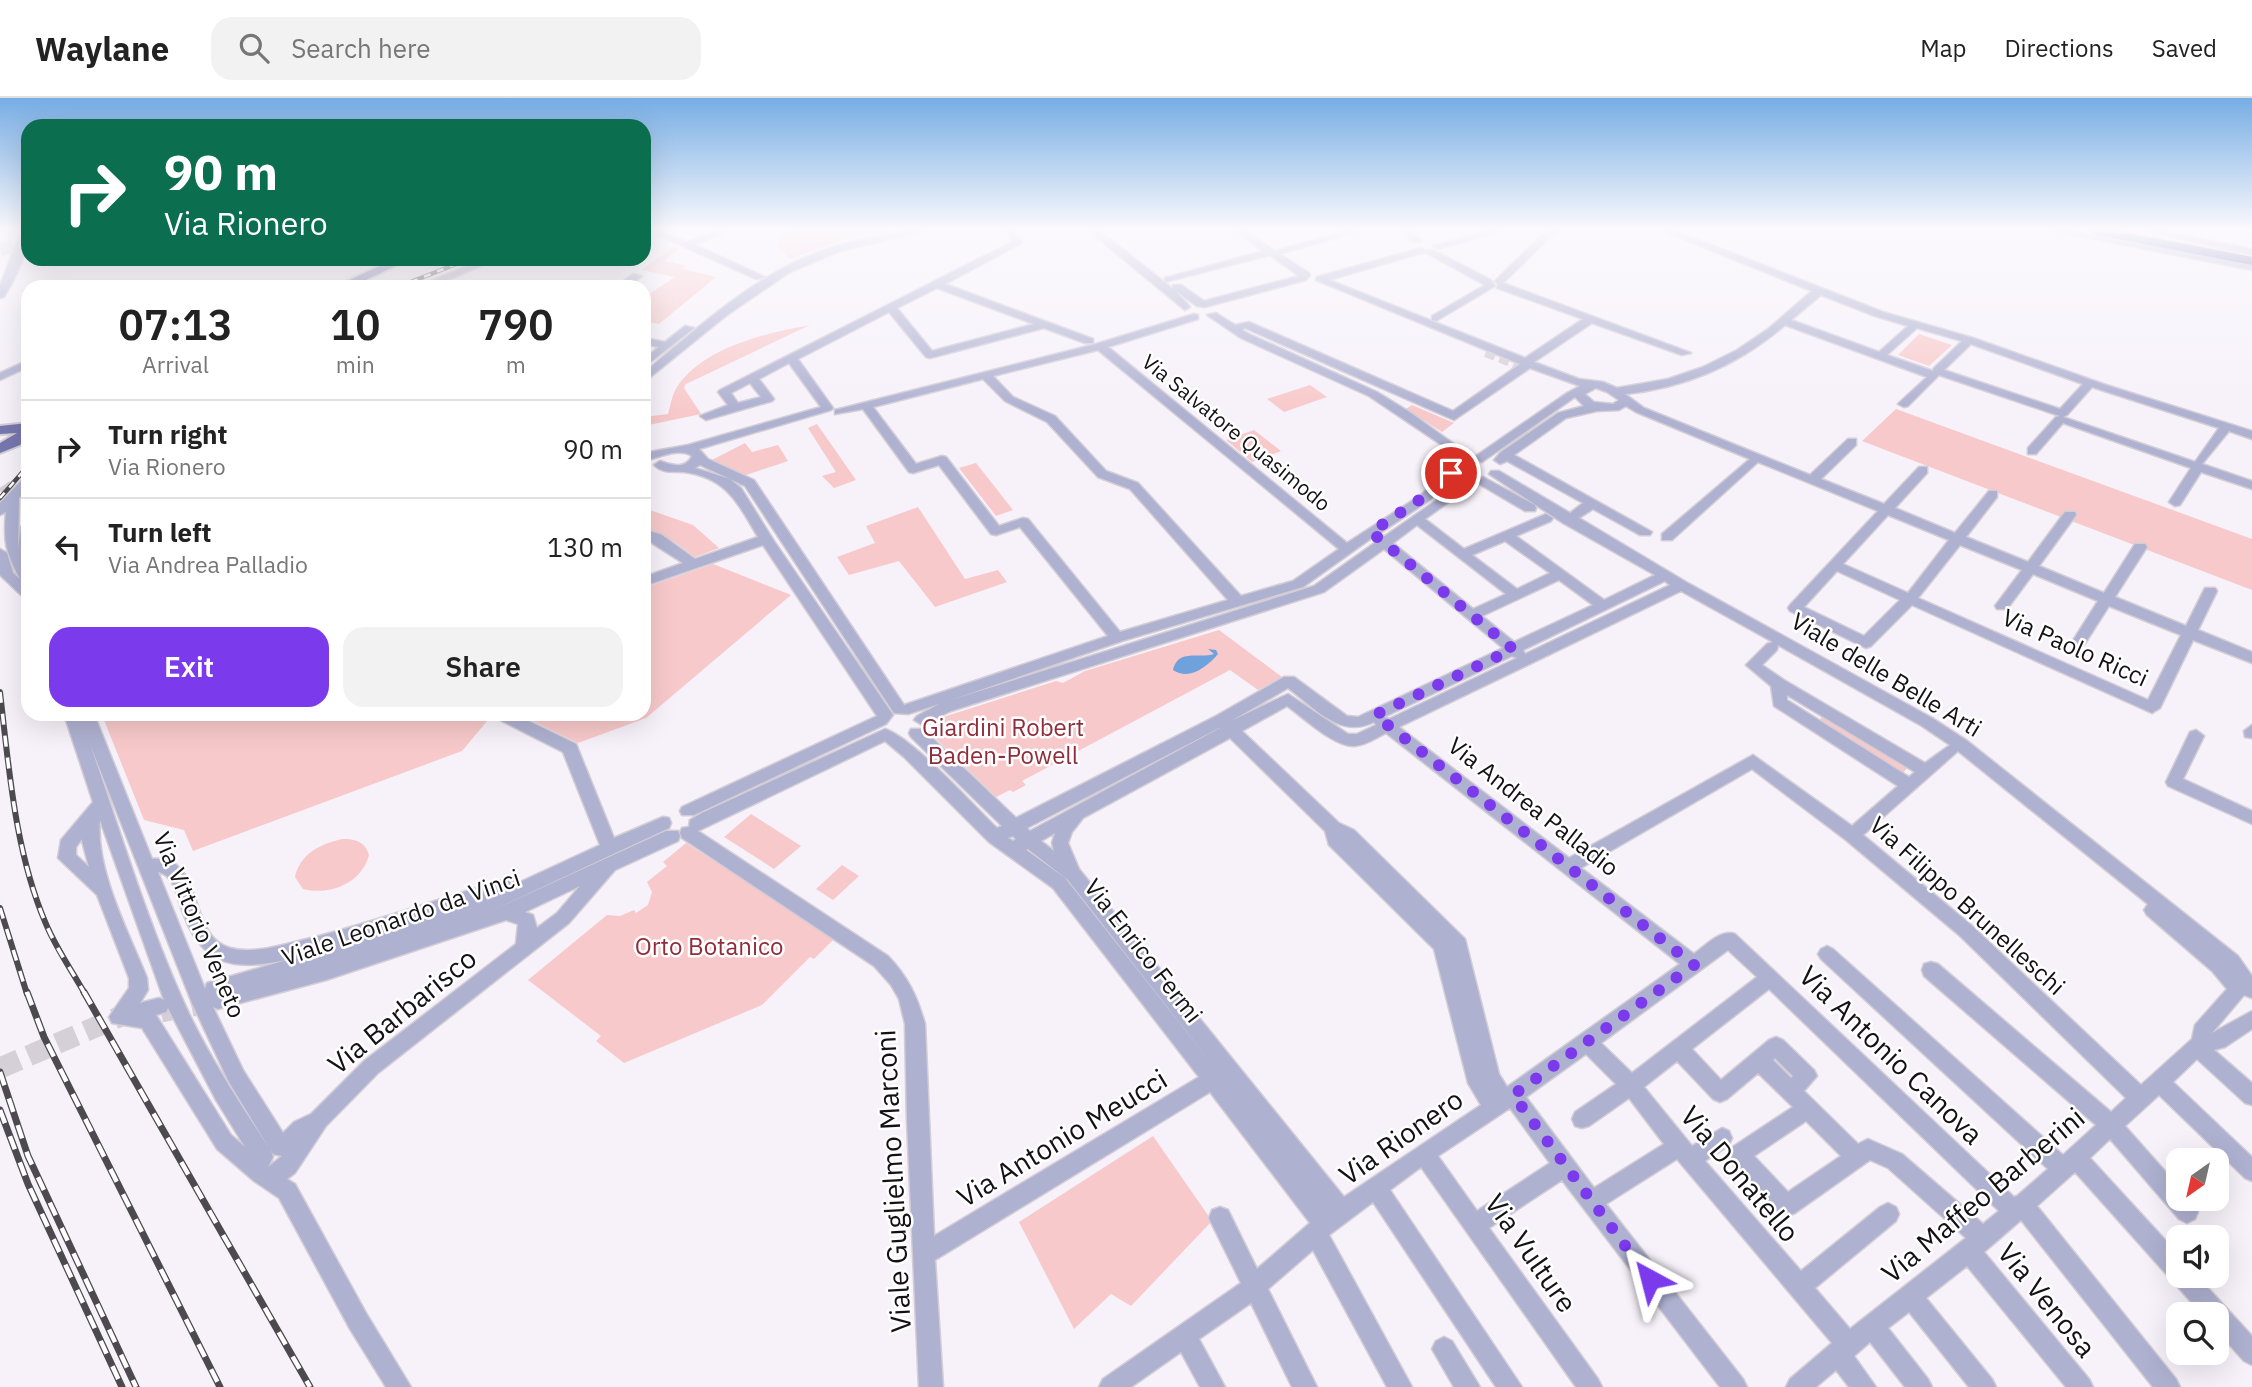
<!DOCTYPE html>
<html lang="en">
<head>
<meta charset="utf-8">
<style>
  body { margin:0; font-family:"IBM Plex Sans",sans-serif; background:#f2f2f2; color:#222; height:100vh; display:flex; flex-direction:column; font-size:26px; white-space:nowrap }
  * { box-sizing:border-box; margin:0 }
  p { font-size:23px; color:#767676 }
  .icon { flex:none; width:38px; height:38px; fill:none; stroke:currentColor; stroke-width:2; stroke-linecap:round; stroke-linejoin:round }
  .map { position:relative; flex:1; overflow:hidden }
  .details { position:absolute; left:21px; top:182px; width:630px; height:441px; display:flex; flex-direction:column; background:#fff; border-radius:21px; box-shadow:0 7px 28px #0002 }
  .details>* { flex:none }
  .top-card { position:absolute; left:21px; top:21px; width:630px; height:147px; border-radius:21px; box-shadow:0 7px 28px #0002; background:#0b6e4f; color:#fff; overflow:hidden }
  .needle { width:46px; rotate:214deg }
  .tools { position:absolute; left:2166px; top:1050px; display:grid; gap:14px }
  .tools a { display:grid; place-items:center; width:63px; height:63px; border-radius:14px; background:#fff; box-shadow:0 7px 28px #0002; font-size:35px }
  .pin { position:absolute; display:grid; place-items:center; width:60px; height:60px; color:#fff; margin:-30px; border:4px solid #fff; border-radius:50%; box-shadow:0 2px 7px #0007 }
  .me { position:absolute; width:77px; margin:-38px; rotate:322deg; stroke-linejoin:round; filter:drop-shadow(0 0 5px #0008) }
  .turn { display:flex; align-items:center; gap:24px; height:147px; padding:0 28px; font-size:32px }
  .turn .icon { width:91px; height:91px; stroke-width:2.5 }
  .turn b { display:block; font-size:49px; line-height:60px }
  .eta { display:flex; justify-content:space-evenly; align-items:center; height:119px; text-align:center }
  .eta b { font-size:42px; font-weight:600; line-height:49px }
  .button { display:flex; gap:14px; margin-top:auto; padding:14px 28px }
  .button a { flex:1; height:80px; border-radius:21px; background:#7c3aed; color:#fff; font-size:28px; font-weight:600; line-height:80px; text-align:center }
  .button a+a { background:#f2f2f2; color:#222 }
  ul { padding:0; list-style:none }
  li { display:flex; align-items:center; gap:21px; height:98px; padding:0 28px; border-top:2px solid #e0e0e0 }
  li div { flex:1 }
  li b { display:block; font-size:26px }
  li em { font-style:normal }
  header { display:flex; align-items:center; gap:42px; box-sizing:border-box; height:98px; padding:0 35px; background:#fff; border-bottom:2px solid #e0e0e0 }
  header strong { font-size:33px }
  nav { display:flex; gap:38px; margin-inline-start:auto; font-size:24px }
  .search { width:490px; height:63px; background:#f2f2f2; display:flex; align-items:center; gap:18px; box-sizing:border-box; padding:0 24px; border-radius:21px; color:#767676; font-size:26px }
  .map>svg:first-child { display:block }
</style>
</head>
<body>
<header>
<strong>Waylane</strong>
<div class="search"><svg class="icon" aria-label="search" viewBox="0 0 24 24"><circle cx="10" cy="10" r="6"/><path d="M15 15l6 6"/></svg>Search here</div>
<nav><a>Map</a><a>Directions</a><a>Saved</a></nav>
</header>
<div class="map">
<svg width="2252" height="1289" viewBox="0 0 2252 1289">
  <rect width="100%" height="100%" fill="#f7f1fa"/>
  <path fill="#f8c9ca" d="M790,133H894L848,140L790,161L777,148L782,138Z
    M674,149L679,151L664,163L685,167L683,171L716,179L659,226L644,223V199L675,179L641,172Z
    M810,227L686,286L684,290L701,316L644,328V319L668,316C671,307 672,296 677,289C703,249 767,235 810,227Z
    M1919,236L1952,247L1929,268L1898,257Z
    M1310,287L1327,299L1284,314L1267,301Z
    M1412,307L1454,325L1442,334L1406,311Z
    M1896,311L2252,441V492L1862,343Z
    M817,326L856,382L834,390L822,378L836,374L808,330Z
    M1254,332L1281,353L1252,364L1226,342Z
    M745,345L752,354L778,347L788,363L746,377L710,363Z
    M976,365L1013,412L996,418L959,370Z
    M918,409L965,481L998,472L1007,484L935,509L899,463L849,477L837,459L875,445L866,428Z
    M644,410L693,427L719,450L695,459L673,443L644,429Z
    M713,466L791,497L646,620L578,645L518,616H644V490Z
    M1219,532L1282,579L1258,592L1230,572L1022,683L1026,687L1013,694L1010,692L996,699L930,635L934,622L1056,583L1063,585L1085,573Z
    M116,616H493L462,653L193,753L184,732L144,722L104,622Z
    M1825,616L1910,667L1900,678L1815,627Z
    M751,716L801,748L774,771L724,739Z
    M342,741C355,741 365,743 369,757C362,785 330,798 303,791L295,779C300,756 320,746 342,741Z
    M686,745L835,840L814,861L810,859L762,907L624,965L596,943L601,938L528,882L607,817L620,818L634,812L636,815L648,807L652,794L647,784L667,768L663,764Z
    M842,767L859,778L833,802L816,791Z
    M1153,1038L1212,1123L1131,1208L1111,1196L1074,1231L1019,1124Z"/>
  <path fill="#6fa2dd" d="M1208,551L1216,552L1218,556C1207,569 1189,583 1173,572C1178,550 1200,561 1214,556Z"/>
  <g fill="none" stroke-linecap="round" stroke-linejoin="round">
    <path stroke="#d5cfd8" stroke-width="10" stroke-dasharray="10 5" stroke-linecap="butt" d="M1486,254L1518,267"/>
    <path stroke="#d5cfd8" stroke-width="13" stroke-dasharray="13 7" stroke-linecap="butt" d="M4,387L14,401"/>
    <path stroke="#d5cfd8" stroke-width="21" stroke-dasharray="21 10" stroke-linecap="butt" d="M161,914L213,904
      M0,970L119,919"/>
    <path stroke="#d5cfd8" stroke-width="13" stroke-dasharray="13 6" stroke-linecap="butt" d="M0,152L28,145"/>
    <g stroke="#d3cdd5" stroke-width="3">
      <path id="minor" d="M21,133H28C28,155 15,181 4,199L0,200V188Z
        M649,133H661L687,144L714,133H727L695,147L765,179L756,181Z
        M906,133H925L840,153L790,174L727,217L644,284V275C695,232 745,186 806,159C838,145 872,139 906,133Z
        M1006,133H1016L1022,144L1020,146L945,186L1093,241V245H1085L1044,230L930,260L926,259L889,214L798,261L833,310L831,312L699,351L708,361L754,382L904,607L1108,538L1020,429L996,437L991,436L939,367L913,375L909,374L863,311L835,316V312L1096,246L1194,216L1198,217V221L1108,249L1347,445L1421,397L1449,369L1453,368L1459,372L1430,402L1377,437L1385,438L1470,379L1476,383L1474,386L1425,421L1464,451L1546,416L1553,420L1551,423L1516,438L1604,502L1655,477L1563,425L1489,376L1491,373H1499L1570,415L1583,405L1507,363L1500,366L1494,362L1501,354L1558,315L1584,308L1575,299L1482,364L1472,361L1467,364L1369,298L1241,240L1207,217L1216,215L1235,227L1249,224L1453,313L1520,266L1316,182L1317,179L1421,150L1426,153L1433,152L1491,182L1495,188L1436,223L1432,222V218L1485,187L1425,154L1329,182L1525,260L1583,221L1497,190L1498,186L1495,183L1542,137L1549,133H1561L1548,141L1503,185L1691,255L1682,257L1592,225L1534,264L1579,281L1603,284L1617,290L1668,281L1703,269L1737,252L1768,231L1812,193L1663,133H1676L1883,214L1973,240L2106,287L2252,333V341L2229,333L2202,366L2252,383V391L2201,374L2180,407L2175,408L2169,404L2191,370L2063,325L2036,356H2028V350L2056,319L2060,318L2195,364L2219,330L2092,289L2067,317L2063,319L1939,277L1908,308L1904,309L1898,306L1900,304L1927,279L1785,227C1740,266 1685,290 1625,296L1644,310L1810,377L1848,341H1856V347L1821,381L1884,406L1919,369H1927V375L1895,410L1955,435L1989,393H1997V399L1966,439L2028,464L2065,414H2075L2076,417L2039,468L2104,495L2135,446H2145L2147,449L2115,499L2186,528L2205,490H2215L2217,493L2198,532L2252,554V565L2193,542L2160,610L2152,615L1912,507L1871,548L1866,550L1790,513L1788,510L1790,507L1878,413L1758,364L1672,442H1662V436L1750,361L1636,314L1626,308L1619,312L1597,313L1566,320L1514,357L1652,434L1650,437H1640L1593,411L1579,420L1686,484L1932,620L1966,642L2238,858L2252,878V900L2244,897L2212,935L2252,913V931L2225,949L2214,952L2252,985V1007L2245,1005L2197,961L2173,984L2252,1059V1083L2245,1080L2159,997L2125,1028L2179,1089V1101H2189L2198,1114L2195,1121L2187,1125L2179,1121L2110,1041L2090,1060L2179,1157V1178H2197L2252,1238V1267L2244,1263L2217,1233V1216H2202L2075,1074L2037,1108L2176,1281L2180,1289H2153L2021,1122L1984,1154L2089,1281L2093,1289H2066L1967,1168L1926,1200L1992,1281L1996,1289H1969L1909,1214L1888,1230L1928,1281L1932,1289H1905L1870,1244L1854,1258L1876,1289H1849L1836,1272L1816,1289H1786L1790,1281L1832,1245L1677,1061L1606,1106L1743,1281L1747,1289H1720L1562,1082L1489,1130L1598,1281L1602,1289H1576L1421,1069L1390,1092L1522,1289H1496L1373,1104L1329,1137L1412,1289H1387L1313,1152L1268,1191L1317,1289H1292L1251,1205L1199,1241L1225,1289H1200L1181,1254L1131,1289H1099L1103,1281L1241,1185L1209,1120L1212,1112L1220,1109L1228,1112L1257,1171L1310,1125L1210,994L935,1162L943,1289H919L907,1022L905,926L899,901L891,887L874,868L682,740L680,735L682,730L689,729L690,722L702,715L885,631C913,640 973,707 997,730L1002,728L911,639L909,635L911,631H923L1016,720L1216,618L1284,579H1294L1347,618L1358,619L1503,550L1384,451L1324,494L951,613L922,627L914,622L917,618L939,606L908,616L894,615L745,388L700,367L695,370L730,381L741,390L774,443L893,617L886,626L694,717H682L680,713L682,709L877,618L763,447L644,488V479L683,465L644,440V431L662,437L695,461L758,439C738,406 728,380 684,374C673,373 663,376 654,367L660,363C672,367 685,372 692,358C678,349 659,360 644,363V355L688,347L821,309L789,265L759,281L774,301L772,303L706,322L700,318L728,307L718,294L720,292L1010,145L1012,143ZM937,190L1034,226L932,253L897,210ZM1821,197L1875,218L1908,228L1879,254L1791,222ZM1245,230L1454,322L1530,270L1580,288L1567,295L1473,360L1411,315L1377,294L1249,236L1242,232ZM1917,230L1962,243L1934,270L1933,273L1887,257ZM1971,246L2083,286L2060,311L1944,272ZM1098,252L1339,451L1293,483L1241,498L1138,385L1106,373L1055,318L1013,299L993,278ZM983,281L1005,303L1047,324L1098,379L1130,391L1228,502L1120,534L1028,421L1023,420L999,428L946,359L942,358L916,366L873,309ZM750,285L761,299L738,305L731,295ZM1596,290L1607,294L1619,302L1613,306L1594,304L1585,296ZM1888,417L1949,442L1908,495L1843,466ZM1417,427L1506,496L1473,511L1393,445ZM1373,439L1376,444L1314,488L951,602L1122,543L1303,489ZM1505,443L1550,475L1517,491L1472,457ZM1960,447L2022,472L1995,508L1997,511H2007L2033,476L2098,503L2072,544L2074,547H2084L2109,508L2181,537L2148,602L1918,500ZM1837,473L1900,502L1864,538L1804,509ZM1559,482L1593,507L1514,544L1482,518ZM1665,483L1670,487L1525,556L1523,552ZM1681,493L1773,544L1767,546L1746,567L1771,588L1774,608L1898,688L1852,728L1753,657L1569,760L1399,629ZM1778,547L1922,628L1950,647L1925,665L1784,582L1762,567L1777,552ZM1512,558L1517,560L1389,621L1384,619ZM1288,590C1315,610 1340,641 1374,624L1376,627L1357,636H1348L1288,596L1231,623ZM1787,597L1915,674L1909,679L1787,602ZM1287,608C1303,619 1335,650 1355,648C1366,647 1376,640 1386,635L1680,866L1507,989L1499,976L1465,841L1354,732L1339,725L1242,633ZM1220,630L1030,733L1027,730L1219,630ZM1230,640L1325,733L1329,747L1434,851L1468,985L1481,1007L1344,1099L1079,771L1068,745L1072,734L1083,720ZM885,643L904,659L989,744L1053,790L1199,979L934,1138L925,926C917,898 908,879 888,858L698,733ZM1958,653L2148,806L2144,812L2147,817L2212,873L2227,891L2195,927L2192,941L2141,987L1971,827L1863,737ZM1752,671L1846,742L1959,837L2126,1000L2111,1014L1938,866L1931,864L1924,866L1922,872L1924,878L2096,1027L2063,1057L1833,851L1827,848L1821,851L1818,856L1821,861L2048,1071L2017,1098L2014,1099L1735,836C1721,831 1705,848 1694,856L1581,770ZM1055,735L1052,745L1054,753L1041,743ZM1013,738L1016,741L1013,743L1008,740ZM1028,751L1068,782L1215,970L1065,780L1026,752ZM1728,852L1757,879L1632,975L1601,945ZM1769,891L1999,1113L1983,1126L1902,1056L1868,1041L1858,1046L1804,993L1817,978L1814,972L1783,942L1776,939L1769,942L1721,982L1692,951ZM1586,956L1616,986L1575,1014L1572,1021L1575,1028L1582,1030L1589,1028L1629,1000L1664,1046L1594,1090L1526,999ZM1775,960L1793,978L1791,980L1773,962ZM1677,963L1713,1001L1720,1004L1727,1001L1758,975L1793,1009L1731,1050L1728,1057L1731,1064L1779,1115L1787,1118L1795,1115L1870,1062L1888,1070L1966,1140L1850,1231L1815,1190L1896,1123L1899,1116L1896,1109L1888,1105L1880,1109L1801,1173L1705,1063L1729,1047L1732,1040L1729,1033L1722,1030L1692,1048L1644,989ZM1510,1010L1550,1065L1477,1113L1438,1058ZM1806,1023L1841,1058L1788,1094L1754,1058Z
        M1089,133H1100L1173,191V187H1181L1204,203L1299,178L1270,157L1165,184V180L1263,153L1235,133H1246L1275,153L1345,133H1360L1280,156L1309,175L1310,177L1306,182L1205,209L1197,208L1176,193L1190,209L1185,212Z
        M1401,133H1411L1422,143L1414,145Z
        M1487,133H1503L1438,151L1433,148Z
        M2052,133H2071L2252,166V172Z
        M2147,133H2164L2252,151V157Z
        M483,161H497L431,189H417Z
        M633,176L642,178L628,189H616Z
        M685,228L694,230L644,269V261L659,249L644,246V240L665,244Z
        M28,262V269L0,282V275Z
        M28,379V390L19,400L18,450L21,429L28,425V461L23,460L18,450L28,470L26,498L21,497L0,477V451L7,455L13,475L20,481C6,454 3,444 6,414L0,417V405L24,380Z
        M1483,379L1535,407L1536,410L1535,413H1525L1479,386L1477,383Z
        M64,616H94L152,761C207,757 185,837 230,850C252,856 278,848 299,843C371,826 439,800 510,780L518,785L600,747L563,654L496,620L493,616H514L576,646L614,740L663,719L669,720L671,725L669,730L493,812L666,733H678L680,738L678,743L615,772L569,825L378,975L326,1028L295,1075L287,1081L295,1086L366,1215L411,1289H386L350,1231L279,1100L254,1083L217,1051L142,930L112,925L109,919L129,890V880L97,797L58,760L61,742L93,704ZM90,646L192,905L229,984L269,1050C239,1004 208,957 185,907C147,823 120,733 90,646ZM100,722L164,902L159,900L140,905L148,892L147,880C129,835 95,771 100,722ZM82,741V743L89,769L76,757V749ZM158,774C172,777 175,791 179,803C199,869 231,875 294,860L214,883L207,885L205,891ZM580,788L557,815L537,830L533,817L525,814ZM506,822L518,826L516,846L364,963L311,1016L294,1024L283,1035L243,972L213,909L218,911L326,882ZM168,910L216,1002L245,1049L231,1037L156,917L166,914ZM271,1052L273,1056L282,1058L268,1069L273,1059Z
        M2252,627V640L2245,639L2244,633Z
        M2196,632L2204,638L2183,681L2252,713V726L2168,688L2166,684L2190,634Z
        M1444,1239L1452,1243L1480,1289H1454L1432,1251L1436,1243Z"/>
    </g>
    <g stroke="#d3cdd5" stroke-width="4">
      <path id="major" d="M394,161H410L351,189H335Z
        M28,325V340L20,347L0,355V345L17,335L0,336V328Z"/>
    </g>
    <g stroke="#d3cdd5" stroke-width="3">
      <path id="highway" d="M2090,133H2117L2252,159V167L2097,137Z"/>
    </g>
    <use href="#minor" fill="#afb1d1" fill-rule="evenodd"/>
    <use href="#major" fill="#7777b0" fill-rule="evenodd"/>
    <use href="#highway" fill="#6362a4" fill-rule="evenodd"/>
    <g stroke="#4d4a4f" stroke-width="4.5">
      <path id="rail-far2" d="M398,189L469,161
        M0,400L28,368"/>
    </g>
    <g stroke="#4d4a4f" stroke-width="6">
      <path id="rail-far1" d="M0,594C9,671 15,754 46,826C56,850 72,873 85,896
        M0,810L27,896"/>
    </g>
    <g stroke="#4d4a4f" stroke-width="7">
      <path id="rail" d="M27,894L44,939L220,1289
        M84,894L310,1289
        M0,974L28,1058L136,1289
        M0,1012L28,1086L122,1289"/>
    </g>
    <use href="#rail-far2" stroke="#fff" stroke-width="2.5" stroke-dasharray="7" stroke-linecap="butt"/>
    <use href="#rail-far1" stroke="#fff" stroke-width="3.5" stroke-dasharray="11" stroke-linecap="butt"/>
    <use href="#rail" stroke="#fff" stroke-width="4.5" stroke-dasharray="14" stroke-linecap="butt"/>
  </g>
  <linearGradient id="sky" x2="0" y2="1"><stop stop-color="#77ade4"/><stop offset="0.42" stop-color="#fbf9fd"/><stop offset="1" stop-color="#fbf9fd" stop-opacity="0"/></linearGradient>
  <rect width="2252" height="313" fill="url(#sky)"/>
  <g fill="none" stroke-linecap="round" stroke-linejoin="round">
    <path stroke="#7c3aed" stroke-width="12" stroke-dasharray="0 21.6" d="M1451,375L1442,387L1371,434L1513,551L1375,617L1694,867L1513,997L1650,1181"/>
  </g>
  <g text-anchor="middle" stroke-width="5" stroke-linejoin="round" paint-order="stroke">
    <g font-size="21" fill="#131114" stroke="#fff">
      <text transform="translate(1236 335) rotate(39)" y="7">Via Salvatore Quasimodo</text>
    </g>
    <g font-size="24" fill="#131114" stroke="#fff">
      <text transform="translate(2075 550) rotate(24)" y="8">Via Paolo Ricci</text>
      <text transform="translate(1886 577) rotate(31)" y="8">Viale delle Belle Arti</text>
      <text transform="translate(1533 709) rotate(38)" y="8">Via Andrea Palladio</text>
      <text transform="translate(1967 808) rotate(42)" y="8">Via Filippo Brunelleschi</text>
      <text transform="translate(401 820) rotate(-19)" y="8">Viale Leonardo da Vinci</text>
      <text transform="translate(199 827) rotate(67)" y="8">Via Vittorio Veneto</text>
      <text transform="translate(1143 853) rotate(52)" y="8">Via Enrico Fermi</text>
    </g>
    <g font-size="24" fill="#8f2d3b" stroke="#fff">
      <text x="1003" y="638">Giardini Robert<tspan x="1003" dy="28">Baden-Powell</tspan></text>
      <text x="709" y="857">Orto Botanico</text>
    </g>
    <g font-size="28" fill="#131114" stroke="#fff">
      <text transform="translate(402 913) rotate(-39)" y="10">Via Barbarisco</text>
      <text transform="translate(1891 957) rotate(44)" y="10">Via Antonio Canova</text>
      <text transform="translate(1401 1039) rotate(-35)" y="10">Via Rionero</text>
      <text transform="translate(1062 1040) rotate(-31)" y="10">Via Antonio Meucci</text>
      <text transform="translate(1740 1076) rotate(50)" y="10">Via Donatello</text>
      <text transform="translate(893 1083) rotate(-93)" y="10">Viale Guglielmo Marconi</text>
      <text transform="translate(1983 1097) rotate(-40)" y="10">Via Maffeo Barberini</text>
      <text transform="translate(1531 1155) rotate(55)" y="10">Via Vulture</text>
      <text transform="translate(2047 1202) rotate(51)" y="10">Via Venosa</text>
    </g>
  </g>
</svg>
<div class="tools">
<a><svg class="needle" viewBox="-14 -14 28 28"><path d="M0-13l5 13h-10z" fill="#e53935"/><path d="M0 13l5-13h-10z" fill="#767676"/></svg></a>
<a><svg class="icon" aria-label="sound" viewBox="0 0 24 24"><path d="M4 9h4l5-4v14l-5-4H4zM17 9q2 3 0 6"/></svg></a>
<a><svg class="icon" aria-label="search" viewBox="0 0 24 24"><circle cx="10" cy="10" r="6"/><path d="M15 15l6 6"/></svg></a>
</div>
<div class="pin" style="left:1451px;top:375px;background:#d93025"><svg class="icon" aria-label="arrive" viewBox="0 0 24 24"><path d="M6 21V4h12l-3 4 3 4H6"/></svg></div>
<svg class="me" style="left:1650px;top:1181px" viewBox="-20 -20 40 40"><path d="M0-17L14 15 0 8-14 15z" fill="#7c3aed" stroke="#fff" stroke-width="4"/></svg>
<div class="top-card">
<div class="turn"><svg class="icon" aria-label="right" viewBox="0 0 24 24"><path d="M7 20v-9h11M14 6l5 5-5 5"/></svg><div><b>90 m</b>Via Rionero</div></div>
</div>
<section class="details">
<div class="eta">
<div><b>07:13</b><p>Arrival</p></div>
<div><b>10</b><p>min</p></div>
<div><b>790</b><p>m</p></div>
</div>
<ul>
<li><svg class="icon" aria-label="right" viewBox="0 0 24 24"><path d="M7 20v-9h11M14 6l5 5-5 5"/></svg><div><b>Turn right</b><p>Via Rionero</p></div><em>90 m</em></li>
<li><svg class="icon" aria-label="left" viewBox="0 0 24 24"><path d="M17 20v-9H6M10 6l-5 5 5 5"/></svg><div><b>Turn left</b><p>Via Andrea Palladio</p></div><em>130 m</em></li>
</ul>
<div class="button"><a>Exit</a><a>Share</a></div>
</section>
</div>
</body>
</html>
